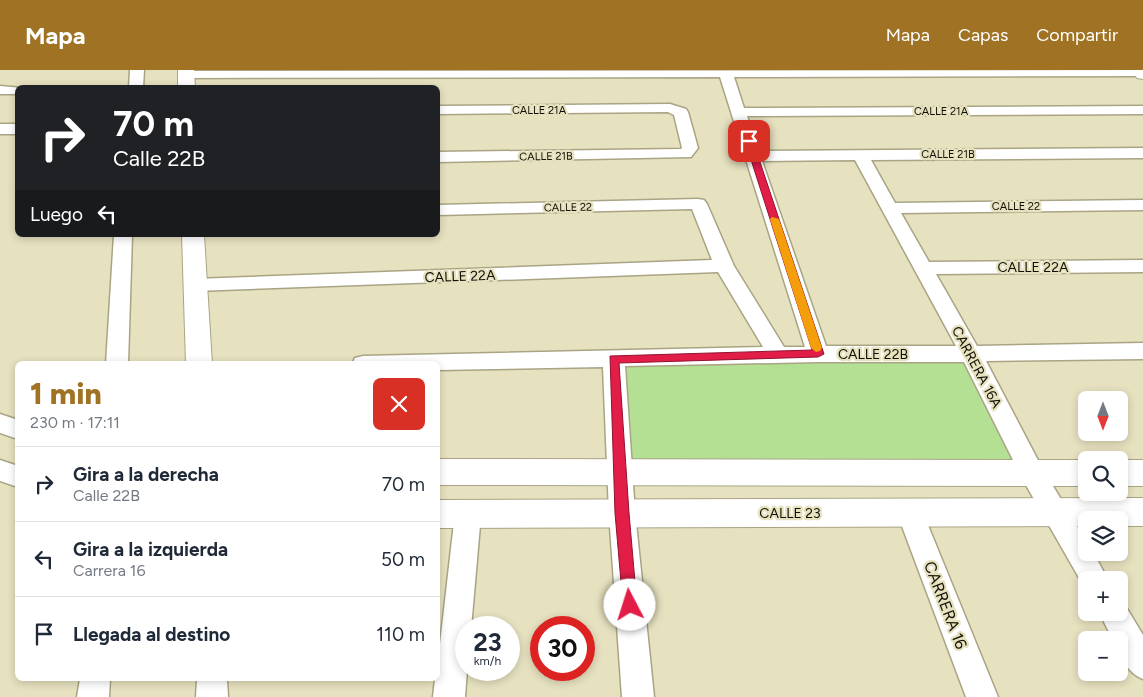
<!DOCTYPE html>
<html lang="es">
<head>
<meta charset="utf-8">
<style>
  body { margin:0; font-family:Figtree,sans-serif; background:#f2f2f3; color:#1f2937; height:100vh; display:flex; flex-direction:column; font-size:19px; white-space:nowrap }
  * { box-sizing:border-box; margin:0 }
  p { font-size:16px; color:#747a83 }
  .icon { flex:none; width:28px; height:28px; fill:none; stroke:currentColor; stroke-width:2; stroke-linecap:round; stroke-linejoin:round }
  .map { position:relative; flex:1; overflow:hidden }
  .sheet { position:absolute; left:15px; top:291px; width:425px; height:320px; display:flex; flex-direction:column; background:#fff; border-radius:8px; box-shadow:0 2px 8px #0003 }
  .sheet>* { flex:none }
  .guide { position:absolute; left:15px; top:15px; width:425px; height:152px; border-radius:8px; box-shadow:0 2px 8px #0003; background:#202124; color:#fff; overflow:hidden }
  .needle { width:32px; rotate:180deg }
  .fabs { position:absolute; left:1078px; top:321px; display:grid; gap:10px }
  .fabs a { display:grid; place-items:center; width:50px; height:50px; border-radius:8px; background:#fff; box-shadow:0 2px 8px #0003; font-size:25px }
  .speed { position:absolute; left:455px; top:546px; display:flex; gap:10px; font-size:25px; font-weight:700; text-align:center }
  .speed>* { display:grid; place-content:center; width:65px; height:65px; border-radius:50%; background:#fff; box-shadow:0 2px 8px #0003; line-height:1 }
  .speed small { font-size:12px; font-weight:400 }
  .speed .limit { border:8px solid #d22; background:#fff; color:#111 }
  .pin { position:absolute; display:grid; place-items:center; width:42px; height:42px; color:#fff; margin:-21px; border-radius:10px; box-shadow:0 2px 8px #0006 }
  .me { position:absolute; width:55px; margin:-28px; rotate:355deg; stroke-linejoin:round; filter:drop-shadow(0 0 4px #0008) }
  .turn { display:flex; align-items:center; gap:18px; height:105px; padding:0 15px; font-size:22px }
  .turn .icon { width:65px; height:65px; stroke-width:2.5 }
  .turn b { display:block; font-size:35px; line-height:42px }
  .then { display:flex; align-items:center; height:48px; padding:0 15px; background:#0003; gap:10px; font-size:19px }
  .round { display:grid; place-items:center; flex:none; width:52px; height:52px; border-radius:8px; background:#f2f2f3 }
  .headline { display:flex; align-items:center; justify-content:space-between; height:85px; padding:0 15px }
  h1 { font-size:30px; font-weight:800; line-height:38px; color:#a07224 }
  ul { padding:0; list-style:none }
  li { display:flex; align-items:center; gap:15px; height:75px; padding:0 15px; border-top:1px solid #e0e1e3 }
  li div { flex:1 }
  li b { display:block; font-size:19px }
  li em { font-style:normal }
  header { display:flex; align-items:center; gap:30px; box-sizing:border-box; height:70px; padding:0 25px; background:#a07224; color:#fff }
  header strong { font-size:24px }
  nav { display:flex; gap:28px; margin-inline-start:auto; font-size:18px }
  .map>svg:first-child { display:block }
</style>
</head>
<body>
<header>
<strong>Mapa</strong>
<nav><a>Mapa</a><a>Capas</a><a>Compartir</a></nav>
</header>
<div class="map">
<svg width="1143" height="627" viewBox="0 0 1143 627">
  <rect width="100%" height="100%" fill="#e6e1bf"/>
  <path fill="#b3e093" d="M971,284L1032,403L621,402L614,289Z"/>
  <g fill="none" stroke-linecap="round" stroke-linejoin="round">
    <g stroke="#a9a484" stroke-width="3">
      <path id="minor" d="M130,0H144L143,18H129Z
        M1143,0L1141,6L734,7L744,38L1143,36V44L747,46L759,81L1143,78V88L871,90L895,133L1143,130V140L901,143L929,192L1143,190V202L936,204L977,276L1143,273V289L986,291L1041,396L1086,471V482H1093L1108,510H1086V520L1023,410L964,292H818L625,296L635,443L654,627H622L609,443L603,297L438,300V294H352L355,288L363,286L763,277L718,202L195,221L188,220L185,215L188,210L195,209L712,190L692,139L438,145V135L698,129L704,130L707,134L734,196L784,277H805L720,7L182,8L180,5L187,1ZM855,90L956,276H826L762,91Z
        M0,16L23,18H18V24H0Z
        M670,34L686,39L688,42L698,78L691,87L438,92V82L681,79L682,78L674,45L668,42L438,44V36Z
        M0,54H18V64H0Z
        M114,165H132L128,294H106Z
        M0,344L18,350V369L0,363Z
        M0,390L18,396V417L0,411Z
        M910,432L919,435L923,443L998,627H966L897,443L901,435Z
        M468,433L477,436L481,444L471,558H466L467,600L465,627H433L435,609H438V591L455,444L459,436Z
        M1119,530L1123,532L1143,565V609C1128,603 1119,587 1119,570H1113L1099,542H1119Z
        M80,609H110L109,627H77Z
        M197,609H227L228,627H196Z"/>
    </g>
    <g stroke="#a9a484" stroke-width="2">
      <path id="tertiary" d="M178,0H194L195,18H178Z
        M1131,0H1143V9L1137,8Z
        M182,165H204L212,294H186Z
        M438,389L1086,390V416L438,415Z
        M1119,390H1143V416H1119Z
        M1143,428V456H1119V450H1086V456L438,458V430Z"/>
    </g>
    <use href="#minor" fill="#fff" fill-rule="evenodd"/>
    <use href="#tertiary" fill="#fff" fill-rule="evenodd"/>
  </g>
  <path fill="#e11d48" stroke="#92132f" d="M749,69L753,71L824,284L818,287L619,293L629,443L637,535L635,540L630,542L625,540L623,535L615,443L610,286L812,280L745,71Z"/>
  <path fill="#f59e0b" d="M772,147L779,149L822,278L820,281L816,282L811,278L770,149Z"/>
  <g text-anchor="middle" stroke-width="4.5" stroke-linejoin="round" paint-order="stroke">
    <g font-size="11" fill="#121005" stroke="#e6e1bf">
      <text x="539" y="44">CALLE 21A</text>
      <text x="941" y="45">CALLE 21A</text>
      <text x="948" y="88">CALLE 21B</text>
      <text transform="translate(546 86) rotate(-1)" y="4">CALLE 21B</text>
      <text x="1016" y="140">CALLE 22</text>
      <text transform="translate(568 137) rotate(-1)" y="4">CALLE 22</text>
    </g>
    <g font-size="14" fill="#121005" stroke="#e6e1bf">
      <text x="1033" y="202">CALLE 22A</text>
      <text transform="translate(460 206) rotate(-2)" y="5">CALLE 22A</text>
      <text x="873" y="289">CALLE 22B</text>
      <text transform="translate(977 297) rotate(62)" y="5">CARRERA 16A</text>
      <text x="790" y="448">CALLE 23</text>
    </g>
    <g font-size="16" fill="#121005" stroke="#e6e1bf">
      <text transform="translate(946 535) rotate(69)" y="6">CARRERA 16</text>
    </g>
  </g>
</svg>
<div class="fabs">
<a><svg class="needle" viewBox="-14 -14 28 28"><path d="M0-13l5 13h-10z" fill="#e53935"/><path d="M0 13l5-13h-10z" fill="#747a83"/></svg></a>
<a><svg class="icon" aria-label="search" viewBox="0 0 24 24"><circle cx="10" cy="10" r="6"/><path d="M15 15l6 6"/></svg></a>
<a><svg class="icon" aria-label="layers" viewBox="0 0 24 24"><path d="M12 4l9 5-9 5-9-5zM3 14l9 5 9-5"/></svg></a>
<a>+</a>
<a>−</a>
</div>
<div class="speed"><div>23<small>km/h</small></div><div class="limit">30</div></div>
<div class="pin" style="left:749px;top:71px;background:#d93025"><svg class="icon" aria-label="arrive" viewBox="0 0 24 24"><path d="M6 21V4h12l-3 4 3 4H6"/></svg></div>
<svg class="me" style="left:630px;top:535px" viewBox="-20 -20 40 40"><circle r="19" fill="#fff"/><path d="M0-13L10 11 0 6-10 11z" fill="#e11d48"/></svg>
<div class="guide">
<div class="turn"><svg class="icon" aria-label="right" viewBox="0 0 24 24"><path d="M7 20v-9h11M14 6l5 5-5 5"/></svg><div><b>70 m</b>Calle 22B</div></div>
<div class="then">Luego<svg class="icon" aria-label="left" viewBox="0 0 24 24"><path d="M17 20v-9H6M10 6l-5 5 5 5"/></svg></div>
</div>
<section class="sheet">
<div class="headline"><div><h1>1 min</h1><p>230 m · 17:11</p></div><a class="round" style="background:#d93025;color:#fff"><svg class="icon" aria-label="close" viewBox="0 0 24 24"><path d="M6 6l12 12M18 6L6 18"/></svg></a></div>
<ul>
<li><svg class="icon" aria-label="right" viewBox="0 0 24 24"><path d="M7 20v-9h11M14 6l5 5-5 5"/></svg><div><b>Gira a la derecha</b><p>Calle 22B</p></div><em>70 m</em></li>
<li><svg class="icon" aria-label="left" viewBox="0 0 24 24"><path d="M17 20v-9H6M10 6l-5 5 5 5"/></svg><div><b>Gira a la izquierda</b><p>Carrera 16</p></div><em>50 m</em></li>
<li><svg class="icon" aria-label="arrive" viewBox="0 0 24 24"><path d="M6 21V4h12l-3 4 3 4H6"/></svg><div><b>Llegada al destino</b></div><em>110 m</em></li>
</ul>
</section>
</div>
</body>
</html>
